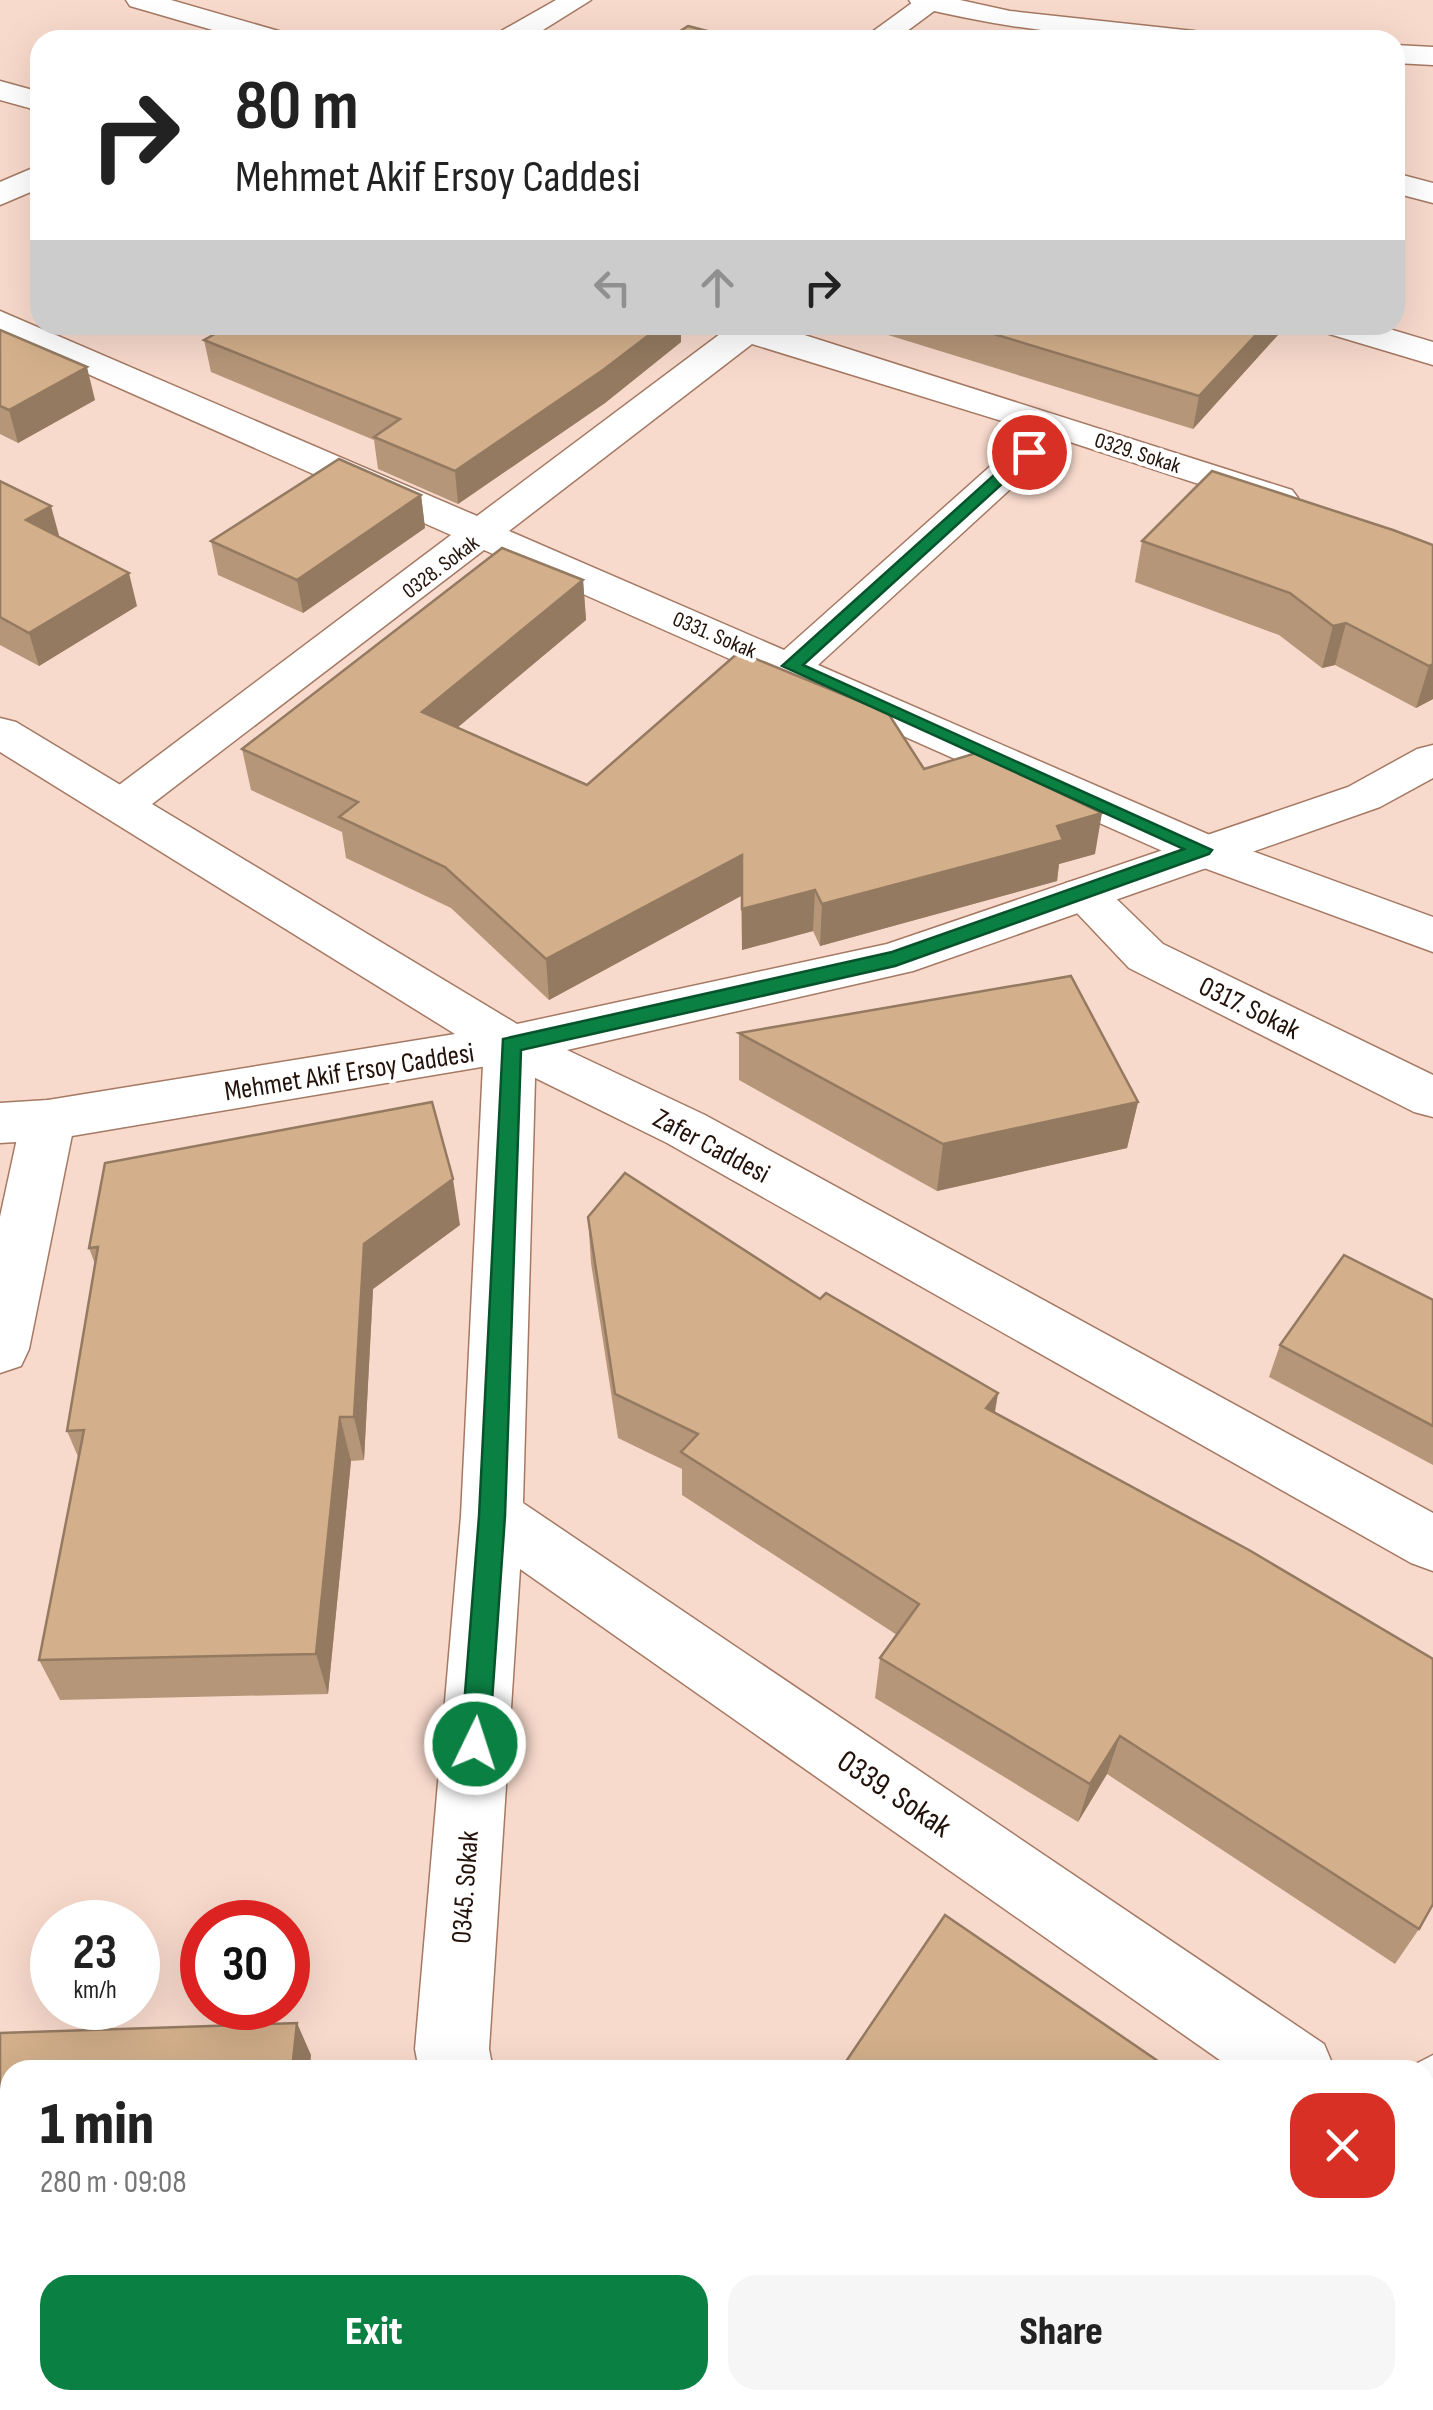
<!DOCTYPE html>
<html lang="en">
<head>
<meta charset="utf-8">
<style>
  body { margin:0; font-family:"Sofia Sans Condensed",sans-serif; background:#f6f6f6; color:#222; height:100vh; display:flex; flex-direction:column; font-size:38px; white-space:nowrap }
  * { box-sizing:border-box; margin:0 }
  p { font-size:32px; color:#767676 }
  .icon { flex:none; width:55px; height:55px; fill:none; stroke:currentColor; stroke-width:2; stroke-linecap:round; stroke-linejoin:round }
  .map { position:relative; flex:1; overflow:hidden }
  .details { position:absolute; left:0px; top:2060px; width:1435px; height:350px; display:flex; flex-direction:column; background:#fff; border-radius:30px 30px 0 0; box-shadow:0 10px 40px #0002 }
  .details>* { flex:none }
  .hud { position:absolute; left:30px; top:30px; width:1375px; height:305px; border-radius:30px; box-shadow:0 10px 40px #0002; background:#fff; color:#222; overflow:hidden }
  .speed { position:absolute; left:30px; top:1900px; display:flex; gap:20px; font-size:50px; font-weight:700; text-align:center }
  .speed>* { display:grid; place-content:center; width:130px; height:130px; border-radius:50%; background:#fff; box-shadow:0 10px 40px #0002; line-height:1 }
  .speed small { font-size:25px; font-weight:400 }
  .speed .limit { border:15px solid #d22; background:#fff; color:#111 }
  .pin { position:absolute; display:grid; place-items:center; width:85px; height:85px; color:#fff; margin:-42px; border:5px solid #fff; border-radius:50%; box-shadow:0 2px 10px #0007 }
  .me { position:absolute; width:110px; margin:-55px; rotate:4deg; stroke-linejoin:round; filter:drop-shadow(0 0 8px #0008) }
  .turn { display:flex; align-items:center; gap:35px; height:210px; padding:0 40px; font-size:45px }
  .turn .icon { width:130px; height:130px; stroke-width:2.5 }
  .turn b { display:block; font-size:70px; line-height:85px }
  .lanes { display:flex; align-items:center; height:95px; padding:0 40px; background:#0003; justify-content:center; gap:50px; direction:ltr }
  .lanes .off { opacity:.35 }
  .round { display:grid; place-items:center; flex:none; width:105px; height:105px; border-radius:30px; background:#f6f6f6 }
  .overview { display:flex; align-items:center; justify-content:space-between; height:170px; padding:0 40px }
  h1 { font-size:60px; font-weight:800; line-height:75px }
  .primary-button { display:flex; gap:20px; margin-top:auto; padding:20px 40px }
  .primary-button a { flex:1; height:115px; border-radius:30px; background:#0b8043; color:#fff; font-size:40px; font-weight:800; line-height:115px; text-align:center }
  .primary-button a+a { background:#f6f6f6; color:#222 }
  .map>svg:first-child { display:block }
</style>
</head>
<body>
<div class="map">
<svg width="1433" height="2410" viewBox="0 0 1433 2410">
  <rect width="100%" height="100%" fill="#f8dacc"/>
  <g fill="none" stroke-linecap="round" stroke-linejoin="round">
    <g stroke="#a57963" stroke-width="3">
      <path id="street" d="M126,0H171L289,34L294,40H247L130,6Z
        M556,0H591L527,40H491L496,34Z
        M916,0H949L895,40H861Z
        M0,81L40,92V111L0,100Z
        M40,165V188L0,205V182Z
        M1395,173L1433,183V203L1395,193Z
        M0,311L477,516L720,334L709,325H773L1292,490L1298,498L1292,506L1278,510L1064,440L818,665L1219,839L1433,917V952L1185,861L484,550L139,814L123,819L107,814L100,804L107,794L451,535L0,335ZM752,344L1031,430L784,650L509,531Z
        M1321,325H1376L1433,342V365L1326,333Z
        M1083,878L1100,883L1163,944L1433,1075V1117L1414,1112L1129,968L1059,894L1066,883Z
        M510,1026L528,1031L536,1044L523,1503L1324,2044L1335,2070H1234L520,1569L489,2049L493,2070H419L415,2049L461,1516L484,1044L492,1031Z
        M48,1100L67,1106L75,1120L29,1349L21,1366L0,1373V1217L21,1120L29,1106Z
        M1433,2055V2202L1425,2199V2070H1404Z
        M10,2343V2400H44L40,2410H0V2344Z
        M466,2400H548L550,2410H468Z
        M1226,2400H1309L1305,2410H1222Z"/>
    </g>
    <g stroke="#a57963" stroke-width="3">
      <path id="secondary" d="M909,0H960L1010,11L1194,31L1204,34L1209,40C1105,40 1014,31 913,6Z
        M1395,45L1433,47V65L1395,63Z
        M0,718L16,722L517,1024L887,944L1348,787L1417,749L1433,745V778L1380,807L913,971L567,1050L705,1115L1433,1513V1571L1411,1563L667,1143L505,1063L48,1140L0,1143V1103L48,1100L455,1034L0,752Z"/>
    </g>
    <use href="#street" fill="#fff" fill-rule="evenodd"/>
    <use href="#secondary" fill="#fff" fill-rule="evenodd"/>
  </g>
  <path fill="#b59678" d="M389,325H681V342L605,403L458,504L378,469L374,440L211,372L204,340L379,331Z
    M862,325H1287L1193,429L862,327Z
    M0,330L95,400L18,443L0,434Z
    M0,481L60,537L137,606L39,666L0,645Z
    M421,495L425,528L303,613L218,575L211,541Z
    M1142,541L1433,545V699L1416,708L1335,665L1322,668L1279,635L1135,582Z
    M583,580L586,620L457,728L587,785L924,769L1095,854L1059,864L1057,881L820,946L813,931L742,950L741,896L549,1000L451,908L346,858L342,832L251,790L242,749Z
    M739,1033L1138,1102L1127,1148L937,1191L739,1080Z
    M588,1217L820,1299L998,1393L995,1413L1419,1929L1395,1964L1107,1774L1078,1822L875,1698L880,1658L897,1635L682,1495V1469L618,1438L591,1263Z
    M460,1225L373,1289L364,1460L351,1461L328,1694L60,1700L39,1660L79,1459L67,1431L95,1264L89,1248Z
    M1433,1300V1465L1269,1377L1280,1345Z
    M0,2033L311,2055L10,2070V2274L0,2275Z
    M847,2060L1171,2070H846Z"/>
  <path fill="#947a61" d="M662,325H681V342L605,403L458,504L455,471Z
    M1265,325H1287L1193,429L1199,396Z
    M87,367L95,400L18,443L9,410Z
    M421,495L425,528L303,613L297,580Z
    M51,506L60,539L26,520Z
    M129,573L137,606L39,666L29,633Z
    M583,580L586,620L427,753L422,712Z
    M1346,623L1335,665L1322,668L1333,626Z
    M1433,664V699L1416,708L1429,666Z
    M1102,813L1095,854L1059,864L1057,881L820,946L822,904L1057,826Z
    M742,855L741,896L549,1000L546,959Z
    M815,890L813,931L742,950V909Z
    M1138,1102L1127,1148L937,1191L943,1144Z
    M453,1179L460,1225L373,1289L364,1460L354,1417L364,1244Z
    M998,1393L990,1437L986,1408Z
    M340,1417L351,1461L328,1694L316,1654Z
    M1120,1736L1107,1774L1078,1822L1090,1784Z
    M297,2023L311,2055L310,2070H292Z"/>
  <path fill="#d3af8b" stroke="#947a61" stroke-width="2.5" d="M688,26L742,40H666Z
    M40,119V156L36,155L35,132Z
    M231,325H363L379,331L389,325H662L603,370L455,471L374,437L400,419L204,340Z
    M964,325H1265L1199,396Z
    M0,330L87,367L9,410L0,406Z
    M339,459L421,495L297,580L211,541Z
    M1212,471L1393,530L1433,545V664L1429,666L1346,623L1333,626L1290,593L1142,541Z
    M0,481L51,506L26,520L129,573L29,633L0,617Z
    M502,548L583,580L422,712L587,785L739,652L888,713L924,769L976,753L1102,813L1057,826L1063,840L822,904L815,890L742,909V855L546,959L445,867L339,817L358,802L242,749Z
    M1071,976L1138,1102L943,1144L739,1033Z
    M432,1102L453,1179L364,1244L354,1417H340L316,1654L39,1660L84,1430L67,1431L98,1247L89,1248L105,1163Z
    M625,1173L820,1299L826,1293L998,1393L986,1408L1249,1550L1433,1659V1904L1419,1929L1120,1736L1090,1784L880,1658L919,1604L681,1452L698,1434L615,1394L588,1217Z
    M1344,1255L1433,1300V1426L1280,1345Z
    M945,1915L1171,2070H861L847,2060Z
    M297,2023L292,2070H10V2247L0,2248V2033Z"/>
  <path fill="#0b8043" stroke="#07532c" stroke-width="2.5" d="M1023,449L1037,452L803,665L1212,850L1209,854L895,966L521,1050L505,1516L489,1744L485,1754L475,1757L465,1754L461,1744L479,1516L503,1039L892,952L1184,849L782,666Z"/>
  <g text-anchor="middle" stroke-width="8" stroke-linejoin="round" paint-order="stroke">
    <g font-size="22" fill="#23120a" stroke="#fff">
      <text transform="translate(1138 452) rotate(18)" y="8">0329. Sokak</text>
      <text transform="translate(440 566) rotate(-37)" y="8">0328. Sokak</text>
      <text transform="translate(715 634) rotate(23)" y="8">0331. Sokak</text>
    </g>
    <g font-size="28" fill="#23120a" stroke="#fff">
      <text transform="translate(1250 1007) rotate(26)" y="10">0317. Sokak</text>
      <text transform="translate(349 1071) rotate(-9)" y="10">Mehmet Akif Ersoy Caddesi</text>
      <text transform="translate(712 1145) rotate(28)" y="10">Zafer Caddesi</text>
      <text transform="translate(464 1887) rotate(-86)" y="10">0345. Sokak</text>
    </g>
    <g font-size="32" fill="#23120a" stroke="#fff">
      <text transform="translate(895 1793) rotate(34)" y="11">0339. Sokak</text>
    </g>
  </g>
</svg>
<div class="speed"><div>23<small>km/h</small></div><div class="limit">30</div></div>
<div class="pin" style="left:1029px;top:452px;background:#d93025"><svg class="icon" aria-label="arrive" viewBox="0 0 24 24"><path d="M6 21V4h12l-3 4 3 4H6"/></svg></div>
<svg class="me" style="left:475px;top:1744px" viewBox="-20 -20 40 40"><circle r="17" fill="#0b8043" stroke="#fff" stroke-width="3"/><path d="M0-11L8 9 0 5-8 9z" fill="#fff"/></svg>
<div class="hud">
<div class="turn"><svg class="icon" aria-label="right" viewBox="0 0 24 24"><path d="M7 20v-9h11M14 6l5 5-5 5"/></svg><div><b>80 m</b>Mehmet Akif Ersoy Caddesi</div></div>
<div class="lanes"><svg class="icon off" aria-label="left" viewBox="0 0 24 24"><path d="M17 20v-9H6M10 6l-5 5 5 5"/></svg><svg class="icon off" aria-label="ahead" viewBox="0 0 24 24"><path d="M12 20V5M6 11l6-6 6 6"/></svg><svg class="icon" aria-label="right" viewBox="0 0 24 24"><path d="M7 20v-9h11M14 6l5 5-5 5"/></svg></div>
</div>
<section class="details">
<div class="overview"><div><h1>1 min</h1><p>280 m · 09:08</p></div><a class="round" style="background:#d93025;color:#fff"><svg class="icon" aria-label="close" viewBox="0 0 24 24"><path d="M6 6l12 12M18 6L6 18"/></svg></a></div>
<div class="primary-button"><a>Exit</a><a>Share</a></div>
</section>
</div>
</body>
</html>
